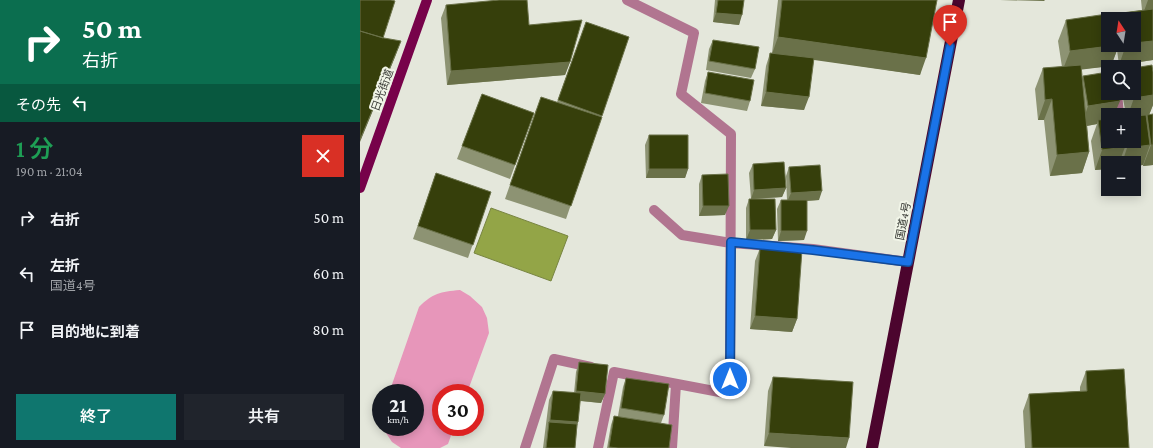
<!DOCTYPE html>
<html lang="ja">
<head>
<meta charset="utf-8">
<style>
  body { margin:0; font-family:"Crimson Pro","Noto Sans JP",serif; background:#20242c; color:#f1f3f6; height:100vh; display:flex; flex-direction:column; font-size:15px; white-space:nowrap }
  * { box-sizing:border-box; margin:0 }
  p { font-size:13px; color:#9ea1a6 }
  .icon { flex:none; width:22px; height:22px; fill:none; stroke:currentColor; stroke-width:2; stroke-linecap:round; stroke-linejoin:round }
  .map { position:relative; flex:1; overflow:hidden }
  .sheet { display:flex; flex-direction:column; background:#171b24; width:360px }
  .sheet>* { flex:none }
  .top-card { background:#0b6e4f; color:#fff; overflow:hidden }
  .needle { width:26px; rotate:348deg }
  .fabs { position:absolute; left:741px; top:12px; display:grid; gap:8px }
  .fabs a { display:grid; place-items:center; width:40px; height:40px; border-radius:0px; background:#171b24; box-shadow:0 2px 10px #0003; font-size:20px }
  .speed { position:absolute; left:12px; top:384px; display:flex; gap:8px; font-size:20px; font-weight:700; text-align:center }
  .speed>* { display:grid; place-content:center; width:52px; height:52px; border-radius:50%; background:#171b24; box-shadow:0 2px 10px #0003; line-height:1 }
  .speed small { font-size:10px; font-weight:400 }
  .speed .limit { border:6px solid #d22; background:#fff; color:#111 }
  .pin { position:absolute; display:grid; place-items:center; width:34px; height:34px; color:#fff; margin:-41px -17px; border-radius:50% 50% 50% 0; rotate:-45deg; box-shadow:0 0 4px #0007 }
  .pin .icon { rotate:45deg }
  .me { position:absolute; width:44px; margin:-22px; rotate:0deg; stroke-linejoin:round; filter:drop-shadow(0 0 3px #0008) }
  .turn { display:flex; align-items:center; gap:14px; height:84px; padding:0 16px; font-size:18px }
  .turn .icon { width:52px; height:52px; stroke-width:2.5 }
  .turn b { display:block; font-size:28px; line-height:34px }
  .then { display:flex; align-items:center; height:38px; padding:0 16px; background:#0003; gap:8px; font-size:15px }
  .round { display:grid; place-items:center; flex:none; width:42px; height:42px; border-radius:0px; background:#20242c }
  .summary { display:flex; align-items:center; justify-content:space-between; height:68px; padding:0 16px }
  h1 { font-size:24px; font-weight:600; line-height:30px; color:#1e9e55 }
  .primary-button { display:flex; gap:8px; margin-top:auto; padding:8px 16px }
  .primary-button a { flex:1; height:46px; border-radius:0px; background:#0f766e; color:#fff; font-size:16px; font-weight:600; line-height:46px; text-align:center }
  .primary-button a+a { background:#20242c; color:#f1f3f6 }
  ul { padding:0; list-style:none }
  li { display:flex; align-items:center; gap:12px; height:56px; padding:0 16px }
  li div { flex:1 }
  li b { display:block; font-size:15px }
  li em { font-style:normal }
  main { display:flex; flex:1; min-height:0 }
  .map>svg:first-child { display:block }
</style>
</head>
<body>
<main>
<section class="sheet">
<div class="top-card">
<div class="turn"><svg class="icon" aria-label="right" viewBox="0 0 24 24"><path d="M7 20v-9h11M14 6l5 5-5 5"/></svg><div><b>50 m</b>右折</div></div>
<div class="then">その先<svg class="icon" aria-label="left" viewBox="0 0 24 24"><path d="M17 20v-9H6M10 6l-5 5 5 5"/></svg></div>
</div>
<div class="summary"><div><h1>1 分</h1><p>190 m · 21:04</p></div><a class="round" style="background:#d93025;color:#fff"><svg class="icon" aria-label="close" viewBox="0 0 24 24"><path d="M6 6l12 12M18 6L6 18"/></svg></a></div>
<ul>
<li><svg class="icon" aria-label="right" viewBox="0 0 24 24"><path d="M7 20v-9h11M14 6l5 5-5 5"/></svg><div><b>右折</b></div><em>50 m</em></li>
<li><svg class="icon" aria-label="left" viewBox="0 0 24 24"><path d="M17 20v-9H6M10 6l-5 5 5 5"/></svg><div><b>左折</b><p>国道4号</p></div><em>60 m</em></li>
<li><svg class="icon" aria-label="arrive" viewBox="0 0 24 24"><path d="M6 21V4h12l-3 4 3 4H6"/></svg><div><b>目的地に到着</b></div><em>80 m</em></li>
</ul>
<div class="primary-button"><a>終了</a><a>共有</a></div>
</section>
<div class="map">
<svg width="793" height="448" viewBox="0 0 793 448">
  <rect width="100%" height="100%" fill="#e4e7db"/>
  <path fill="#e796ba" d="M100,290L110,296L122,307L127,318L129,333L107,393H81V427H94L88,444L80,448H41L32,442L24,430V427H55V393H29L59,307C73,293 80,292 100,290Z"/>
  <path fill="#93a547" stroke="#778441" d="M131,208L208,236L191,281L114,253Z"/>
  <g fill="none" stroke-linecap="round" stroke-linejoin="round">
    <path stroke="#b17590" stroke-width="10" d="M757,93L759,115
      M294,210L322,235L371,243L453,249L548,262
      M165,448L194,359L231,367
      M238,448L254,372L370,394L371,134L321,94L334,33L267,0
      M312,448L316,384"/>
    <path stroke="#77024a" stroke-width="10" d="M0,188L67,0"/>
    <path stroke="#4c052e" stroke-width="12" d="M512,448L599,0"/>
  </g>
  <path fill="#8d9373" d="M355,0H384L379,25L353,22Z
    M418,0H577L560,75L453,59L444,110L401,106L406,66L410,53H412Z
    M781,0H793V60L759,65L757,50L751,66L722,69V78L723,76L748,115V141H774V115H766L762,93H774L793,72V105L789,115L793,165L783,166V164V165L774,166V163H759V162V163H748V169L735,170L731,141L737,124L727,126L729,152L722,173L690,176L684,120H678L675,89L683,68L702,67L698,41L706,20L748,45H774V19H760L762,13L782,10Z
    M86,5L169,25L210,62L205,75L87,85L81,18Z
    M226,22L269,37L241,117L206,219L145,199L176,110L197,102Z
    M353,40L395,69L391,78L346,70L349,49Z
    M348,72L390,101L387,111L341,103L345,81Z
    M122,94L174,113L150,179L97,159Z
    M289,135L328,169L325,178H286L285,145Z
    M393,164L426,188L422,197L394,199L416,230L412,239L386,240V208L389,199H391L389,173Z
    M429,167L459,200L447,201L444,240L418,241L417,209L421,200H427L426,176Z
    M76,173L131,192L108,258L53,239Z
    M342,175L365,215L339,216V184Z
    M400,248L437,319L432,332L390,329L395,261Z
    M219,362L245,394L241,403L220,401L215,448H183L189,400L193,391L214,393L216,372Z
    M726,371L769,448H665L663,411L669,394L720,391V387Z
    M413,377L493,382L404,446L408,391Z
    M266,378L304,415L301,423L309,448H247L251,425L254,416H258L263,387Z"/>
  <path fill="#6a7149" d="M640,0H685L684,1Z
    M788,0H793V12L783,14Z
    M356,13L382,15L379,25L353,22Z
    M418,37L566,58L560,75L412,54Z
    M41,41L35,57L0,142V140Z
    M793,41V60L759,65L766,45H774V43Z
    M759,45L751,66L702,72L710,51Z
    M210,62L205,75L87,85L91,71Z
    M406,92L449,97L444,110L401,106Z
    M793,95V105L789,115L774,118V115H768L774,98Z
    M692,99L684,120H678L685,100Z
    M760,101L754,115H748V122L738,120L737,124L721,127L728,106Z
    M790,145L783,165L774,166V163H762L767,148Z
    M791,145H793V165L783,166Z
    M765,147L759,163H748V169L735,170L742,150Z
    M729,152L722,173L690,176L697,155Z
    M289,169H328L325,178H286Z
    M426,188L422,197L391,199L394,190Z
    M462,191L459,200L427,202L431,193Z
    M343,206H369L365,215L339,216Z
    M390,230H416L412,239L386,240Z
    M421,231H447L444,240L418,241Z
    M395,316L437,319L432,332L390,329Z
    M216,391L245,394L241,403L213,400Z
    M190,420L218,422L215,432L188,423Z
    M409,433L489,438L486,448H431L404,446Z"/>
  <path fill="#363f0b" stroke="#6a7149" d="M0,0H31L35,1L23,38L0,31Z
    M139,0H167L169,25L222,20L210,62L91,71L86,5Z
    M358,0H384L382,15L356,13Z
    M422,0H577L566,58L418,37Z
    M793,9V41L774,43V19H763L762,13Z
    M754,13L755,19H748V45H758L710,51L706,20Z
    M226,22L269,37L242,116L198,100Z
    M0,31L24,38L41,41L0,140Z
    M353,40L399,47L395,69L349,61Z
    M410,53L454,58L449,97L406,92Z
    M721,65L729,152L697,155L692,99L685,100L683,68Z
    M792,65L793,72V95L774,98L773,93H774V68Z
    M348,72L394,80L390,101L345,93Z
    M748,72V93H758L760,101L728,106L723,76Z
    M122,94L174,113L155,165L102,146Z
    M181,97L242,117L211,206L150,185Z
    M793,114V145H791L787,115Z
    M786,115L790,145L767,148V141H774V116Z
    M748,119V141H764L765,147L742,150L738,120Z
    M289,135H328V169H289Z
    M424,162L426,188L394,190L393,164Z
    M460,165L462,191L431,193L429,167Z
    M76,173L131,192L113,245L58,226Z
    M368,174L369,206H343L342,175Z
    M389,199H415L416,230H390Z
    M421,200H447V231H421Z
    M400,248L442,250L437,319L395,316Z
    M219,362L248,365L245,394L216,391Z
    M764,369L769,448H672L669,394L727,391L726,371Z
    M413,377L493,382L489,438L409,433Z
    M266,378L309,384L304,415L261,408Z
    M193,391L221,393L218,422L190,420Z
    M254,416L312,425L309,448H258L249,447Z
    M189,422L217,424L215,448H186Z"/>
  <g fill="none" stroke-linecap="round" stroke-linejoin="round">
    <g stroke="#114b97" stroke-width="10">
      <path id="route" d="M370,379L371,242L453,250L548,262L590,46"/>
    </g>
    <use href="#route" stroke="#1a73e8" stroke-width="7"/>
  </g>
  <g text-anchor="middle" stroke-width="4" stroke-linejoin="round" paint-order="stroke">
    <g font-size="11" fill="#363833" stroke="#f1f5e8">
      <text transform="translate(22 90) rotate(-70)" y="4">日光街道</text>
      <text transform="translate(543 221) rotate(-79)" y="4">国道4号</text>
    </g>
  </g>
</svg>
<div class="fabs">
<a><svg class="needle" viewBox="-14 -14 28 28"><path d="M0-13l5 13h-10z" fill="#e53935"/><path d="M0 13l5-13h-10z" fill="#9ea1a6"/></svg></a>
<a><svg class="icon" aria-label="search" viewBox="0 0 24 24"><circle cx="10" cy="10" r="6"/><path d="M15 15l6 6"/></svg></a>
<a>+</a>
<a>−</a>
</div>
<div class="speed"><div>21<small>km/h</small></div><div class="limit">30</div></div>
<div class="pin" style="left:590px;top:46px;background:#d93025"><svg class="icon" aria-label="arrive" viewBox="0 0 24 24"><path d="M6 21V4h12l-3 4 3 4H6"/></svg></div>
<svg class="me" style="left:370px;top:379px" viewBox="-20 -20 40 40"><circle r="17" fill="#1a73e8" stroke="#fff" stroke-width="3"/><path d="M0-11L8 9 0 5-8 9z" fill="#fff"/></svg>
</div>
</main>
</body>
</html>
